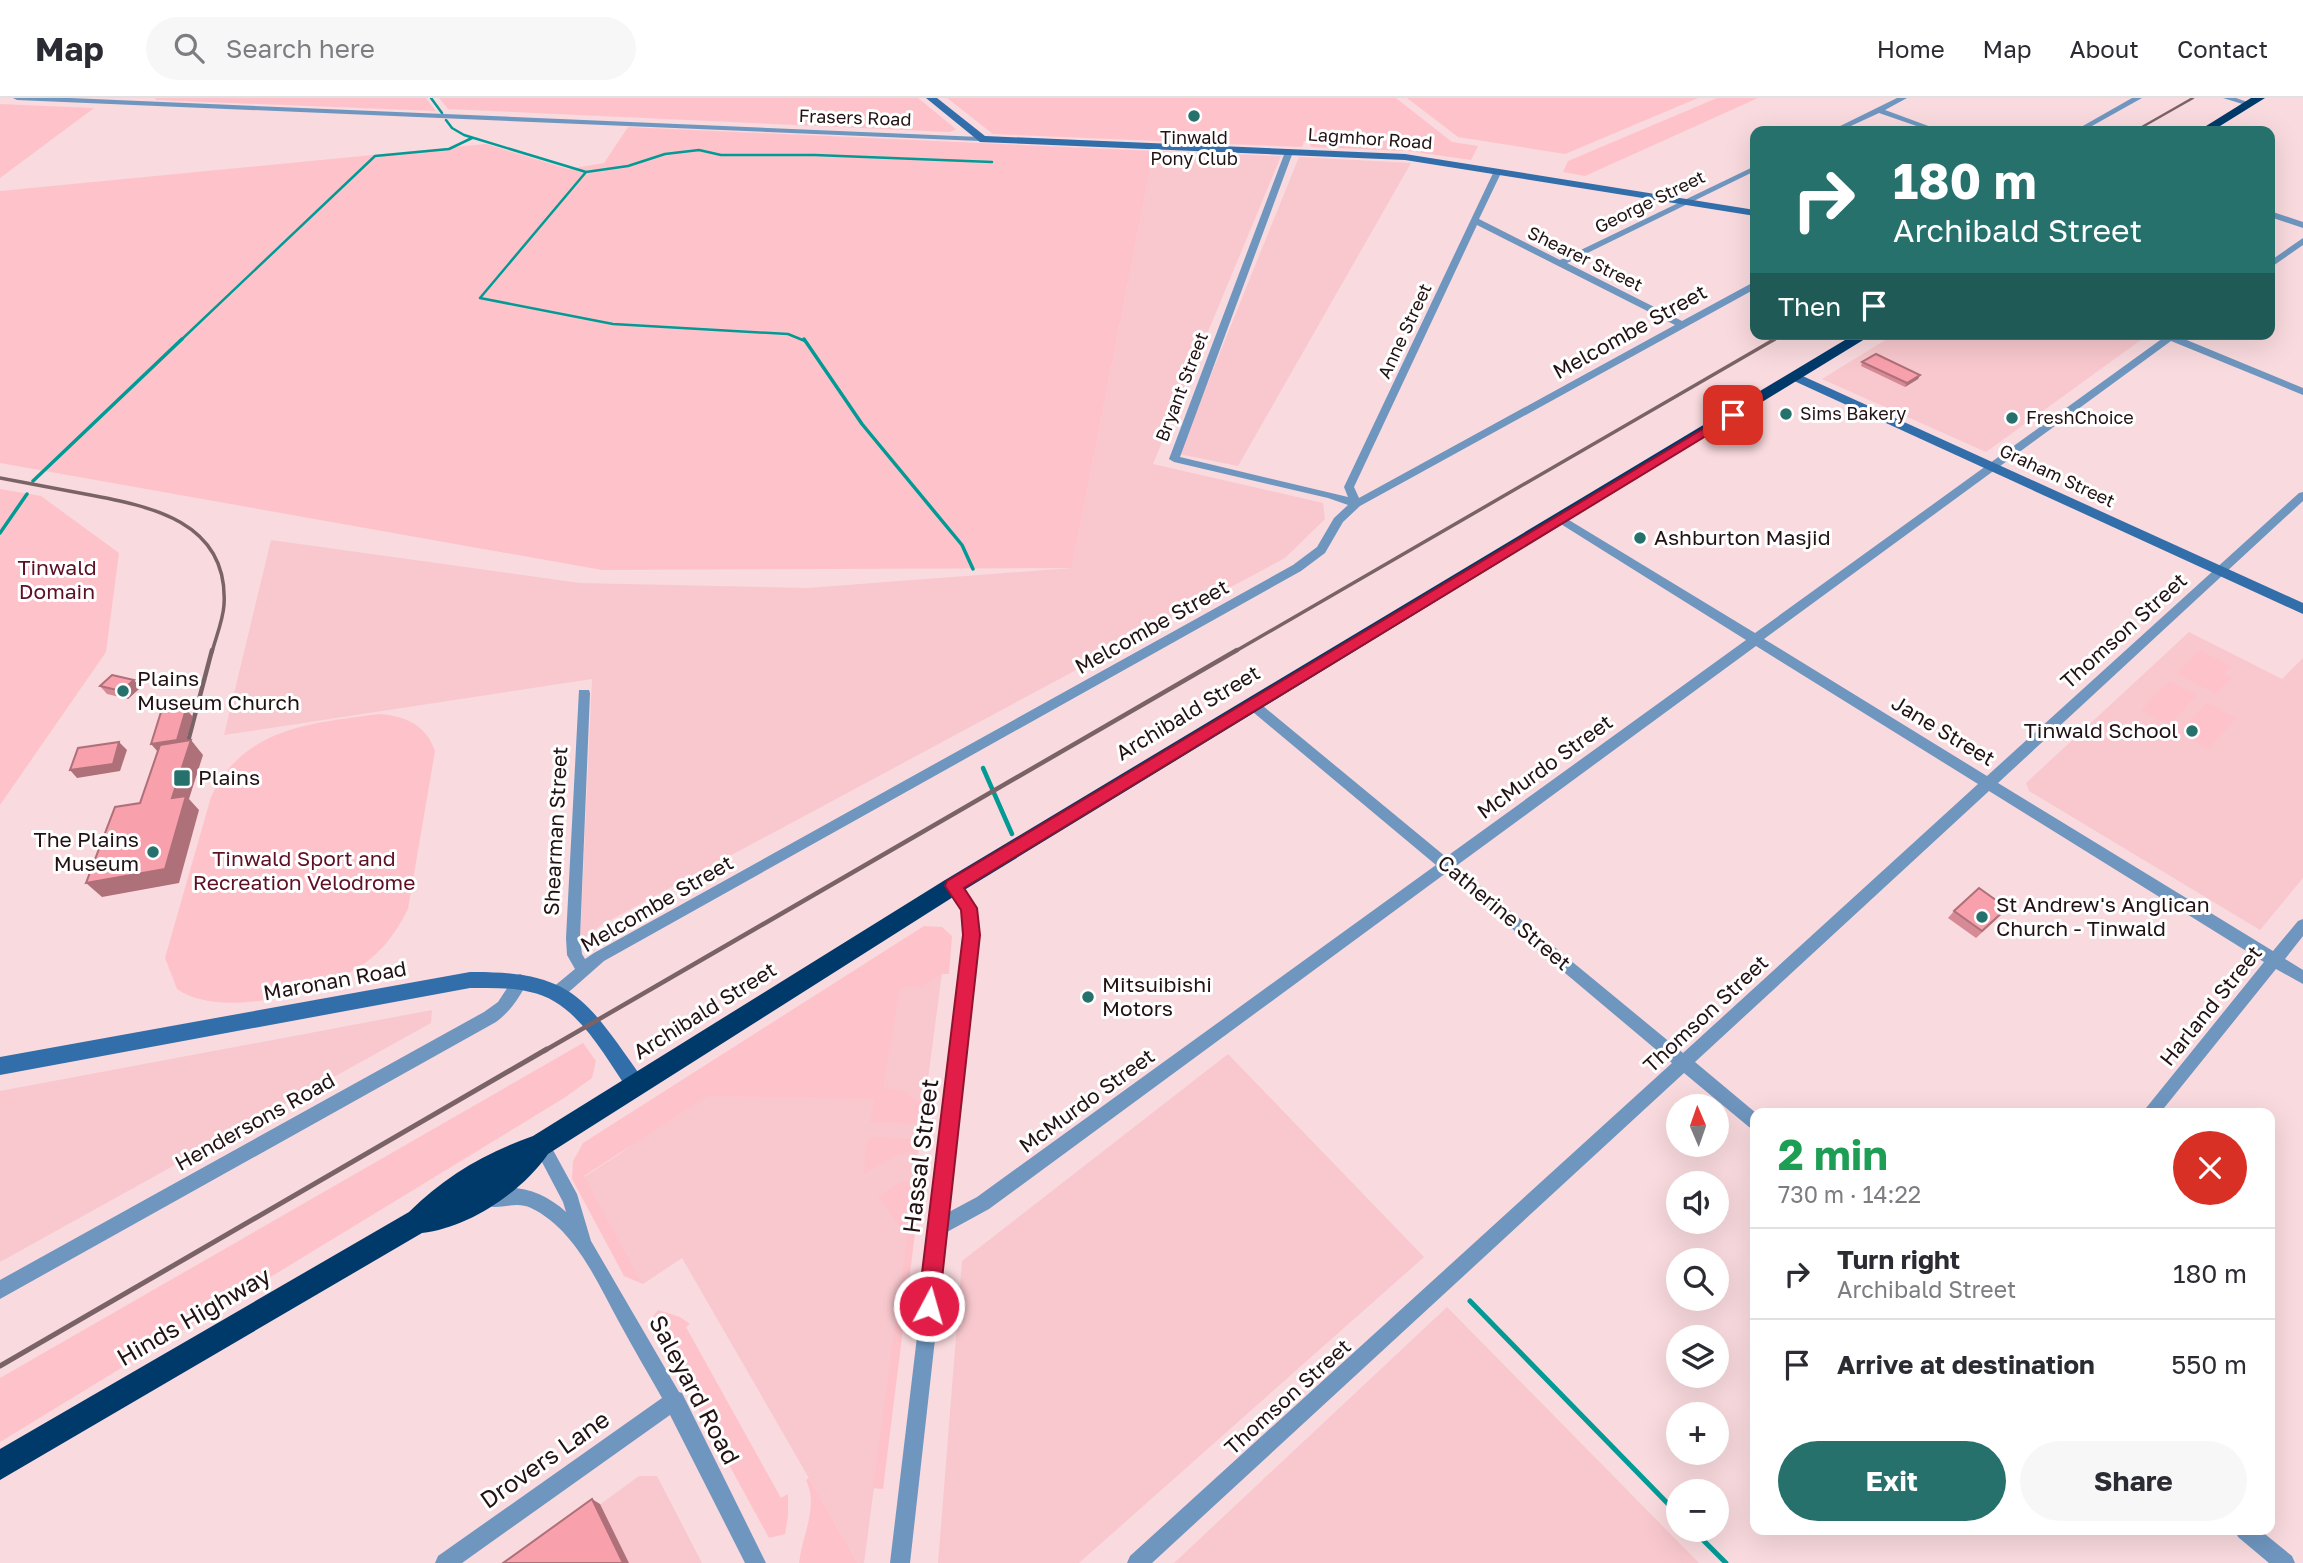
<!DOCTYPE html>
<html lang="en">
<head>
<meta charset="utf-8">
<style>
  body { margin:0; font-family:"Golos Text",sans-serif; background:#f7f7f7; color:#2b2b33; height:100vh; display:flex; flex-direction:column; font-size:26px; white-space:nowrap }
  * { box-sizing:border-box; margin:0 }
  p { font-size:23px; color:#7c7c81 }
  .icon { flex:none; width:38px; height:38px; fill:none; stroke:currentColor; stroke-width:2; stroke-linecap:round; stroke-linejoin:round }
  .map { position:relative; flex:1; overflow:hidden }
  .sheet { position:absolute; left:1750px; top:1010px; width:525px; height:427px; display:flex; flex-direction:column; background:#fff; border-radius:14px; box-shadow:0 7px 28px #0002 }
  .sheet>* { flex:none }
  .banner { position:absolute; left:1750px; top:28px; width:525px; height:214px; border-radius:14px; box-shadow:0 7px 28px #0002; background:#27716d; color:#fff; overflow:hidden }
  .needle { width:46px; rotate:358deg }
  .fabs { position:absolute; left:1666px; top:996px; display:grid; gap:14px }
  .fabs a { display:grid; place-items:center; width:63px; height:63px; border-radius:50%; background:#fff; box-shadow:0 7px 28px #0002; font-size:35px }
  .pin { position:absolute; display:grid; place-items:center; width:60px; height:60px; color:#fff; margin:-30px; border-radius:14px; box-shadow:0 4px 10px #0006 }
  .me { position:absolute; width:77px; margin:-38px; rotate:6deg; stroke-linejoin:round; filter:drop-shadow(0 0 5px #0008) }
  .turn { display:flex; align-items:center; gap:24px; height:147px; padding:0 28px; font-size:32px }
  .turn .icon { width:91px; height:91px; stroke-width:2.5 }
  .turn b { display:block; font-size:49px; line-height:60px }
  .then { display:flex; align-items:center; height:66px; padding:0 28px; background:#0003; gap:14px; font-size:26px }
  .round { display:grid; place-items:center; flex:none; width:74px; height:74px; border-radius:37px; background:#f7f7f7 }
  .headline { display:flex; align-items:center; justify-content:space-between; height:119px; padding:0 28px }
  h1 { font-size:42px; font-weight:700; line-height:52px; color:#1e9e55 }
  .action { display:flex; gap:14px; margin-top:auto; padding:14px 28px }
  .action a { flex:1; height:80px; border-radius:42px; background:#27716d; color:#fff; font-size:28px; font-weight:700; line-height:80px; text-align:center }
  .action a+a { background:#f7f7f7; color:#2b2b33 }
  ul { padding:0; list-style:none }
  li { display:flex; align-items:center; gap:21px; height:91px; padding:0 28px; border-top:2px solid #e1e1e2 }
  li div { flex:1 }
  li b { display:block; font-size:26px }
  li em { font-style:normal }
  header { display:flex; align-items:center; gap:42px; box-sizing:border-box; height:98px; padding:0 35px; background:#fff; border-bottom:2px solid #e1e1e2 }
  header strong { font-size:33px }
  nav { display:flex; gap:38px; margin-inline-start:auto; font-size:24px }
  .search { width:490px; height:63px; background:#f7f7f7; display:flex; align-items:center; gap:18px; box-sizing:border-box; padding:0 24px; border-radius:38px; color:#7c7c81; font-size:26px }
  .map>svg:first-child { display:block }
</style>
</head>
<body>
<header>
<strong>Map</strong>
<div class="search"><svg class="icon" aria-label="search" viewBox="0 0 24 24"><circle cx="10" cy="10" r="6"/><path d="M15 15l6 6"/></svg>Search here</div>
<nav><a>Home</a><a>Map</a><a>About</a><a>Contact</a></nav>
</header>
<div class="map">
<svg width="2303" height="1465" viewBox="0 0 2303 1465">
  <rect width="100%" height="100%" fill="#f9dade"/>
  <path fill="#f8c8ce" d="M1154,53L1281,58L1153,366L1323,405L1325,421L1285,460L603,826L580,843L592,581L224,637L271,442L580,485L807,490L1072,470Z
    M1299,59L1411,65L1238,368L1179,356Z
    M1895,236H2138L2145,239L1986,354L1822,281Z
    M2189,534L2282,581L2303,560V780L2260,832L2029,693L2026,685Z
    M912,842L942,875L864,1465H858L682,1160L643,1186L584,1079L621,1055Z
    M432,912L431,925L0,1164V993Z
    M1228,956L1424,1159L1079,1465H938L962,1163Z
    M1447,1209L1699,1465H1174Z
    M639,1378H657L702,1465H520Z"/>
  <path fill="#fec3ca" d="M155,0H426L436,13L156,2Z
    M439,0H918L956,31L950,34L448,11Z
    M947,0H1396L1452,44L1478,48L1471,62L1408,53L1311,49L1309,43H1304L1302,49L993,36Z
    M1407,0H1698L1565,56L1458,39Z
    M1717,0H1758L1585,78L1563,74L1568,63Z
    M0,6L94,10L0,80Z
    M628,29L1154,53L1072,470L602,472L0,365V93L486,46L568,71L604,65Z
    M0,391L41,398L119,455L106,554L0,707Z
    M2199,552L2231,568L2224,576L2231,580L2216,596L2177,576Z
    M2169,583L2197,597L2169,628L2141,612Z
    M2207,605L2236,620L2208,651L2179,635Z
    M379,616C406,618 426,627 435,653L408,811C399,828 390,843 376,856C337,892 224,924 177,891L165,860L211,699C243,629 313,625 379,616Z
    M924,828L942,829L952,838L949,876H942L921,889H900L883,990L903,993L924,1006L921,1026L870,1024L874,1001L708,998L584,1078L643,1186L624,1178L572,1081L573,1063L583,1045Z
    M583,945L596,963L592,980L564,1000L0,1344V1280Z
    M872,1039L914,1041L919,1044L915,1053L895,1058L863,1076C868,1063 861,1049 872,1039Z
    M922,1079L883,1391L873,1390L907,1139L878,1099L898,1085Z
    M658,1212L680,1219L690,1226L686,1229L781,1400L788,1396V1418L785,1436L769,1440L650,1222Z
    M809,1380L858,1465H799C802,1437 819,1409 806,1382Z"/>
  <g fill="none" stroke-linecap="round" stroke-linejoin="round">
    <path stroke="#029a95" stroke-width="2.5" d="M431,0L442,15
      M446,22L452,30L464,37L586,74L480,200L613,226L788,236L805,243
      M586,74L628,68L665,56L699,52L721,57H815L992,64
      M180,243L375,58L449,51L472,40"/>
    <path stroke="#029a95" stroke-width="3.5" d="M804,241L862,326L962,447L973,471
      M33,383L182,241
      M0,435L27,396"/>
    <path stroke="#029a95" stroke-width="4.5" d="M983,670L1012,736"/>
    <path stroke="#029a95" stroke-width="5" d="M1470,1203L1678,1416
      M1693,1432L1726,1465"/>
    <path fill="#6f96bf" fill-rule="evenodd" d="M13,0H70L980,39L984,41L980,43L17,2Z
      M1897,0H1907L1885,12L1942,33H1931L1879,15L1840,33H1830Z
      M2132,0H2142L2083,33H2074Z
      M2223,0H2236L2253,6L2249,8Z
      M1289,52L1293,54L1180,359L1348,399L1344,389L1495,71L1502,73L1479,121L1560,162L1755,68V73L1567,165L1682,223L1752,185L1755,184V191L1360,408L1343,424L1325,455L1301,473L604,863L562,900L557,902L552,900L549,895L552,890L575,871L567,857L566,840L579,592H589L590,595L580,840L582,856L585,861L594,855L1293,467L1317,449L1334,420L1348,407L1328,400L1174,364L1169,361L1285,54ZM1477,127L1675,227L1359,400L1354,389Z
      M2270,113L2303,124V130L2270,119Z
      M2303,140V147L2270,170V163Z
      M2161,236H2179L2177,238L2303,290V297L2171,243L1764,541L1987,678L2299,395L2303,394V403L1998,685L2273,853L2298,823L2303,821V838L2285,861L2303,872V886L2276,871L2160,1015H2142L2264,864L1989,693L1695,964L1756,1015L1755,1032L1749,1029L1684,975L1152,1465H1127L1130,1458L1672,965L1446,775L989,1111L947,1134L910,1465H890L965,837L962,811L946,788L948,784H958L976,810L979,837L949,1114L977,1099L1436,767L1247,609L1246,606L1247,603H1257L1446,759L1746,542L1556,423V419H1564L1755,535L2163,240ZM1756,548L1978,686L1683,955L1456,768Z
      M520,876L525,878L528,883C519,900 511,913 496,924L0,1201V1182L484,914L498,904L515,878Z
      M541,1039L547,1041L577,1096L591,1143L679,1294L682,1295L766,1465H745L670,1317L462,1465H435L438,1458L662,1300C648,1275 633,1250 619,1224C597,1184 575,1131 531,1110C515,1102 499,1113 484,1107L481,1101L484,1095C513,1083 543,1093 566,1114L563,1104L533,1047L535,1041Z
      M2235,1432H2260L2292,1458L2295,1465H2269L2238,1439Z"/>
    <path fill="#316eaa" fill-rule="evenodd" d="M926,0H937L985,38L1405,56L1755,112V118L1405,62L980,44Z
      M1796,275L2303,505V516L1792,282V276Z
      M470,874C575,873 586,902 643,981L646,987L643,993L636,996L629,993C604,958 577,903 530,894C511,889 490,890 470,890L0,977V959Z"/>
    <path fill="#003a6a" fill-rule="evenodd" d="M2251,0H2265L2212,33H2198Z
      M1855,236H1873L961,794L548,1056C521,1095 468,1130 422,1135L0,1382V1351L409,1114C445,1078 485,1055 533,1038L945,782Z"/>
    <path stroke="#7a6366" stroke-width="2.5" d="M2135,33L2193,0
      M1772,243L1784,236"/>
    <path stroke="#7a6366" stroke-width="3.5" d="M0,380C28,385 57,391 85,396C150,408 229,423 224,507C223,522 216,539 212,554
      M1234,554L1775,241"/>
    <path stroke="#7a6366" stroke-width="4.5" d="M186,651L212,552
      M544,953L1237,552"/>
    <path stroke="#7a6366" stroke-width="5" d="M0,1268L547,951"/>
  </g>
  <path fill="#d68a95" d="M1862,264L1920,277L1918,281L1905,289L1861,268Z
    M134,582L140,590L128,601L107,596L100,588Z
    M1954,813L2001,817L1976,840L1948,820Z"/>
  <path fill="#ae7079" d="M1920,277L1918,281L1905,289L1907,285Z
    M134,582L140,590L128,601L121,593Z
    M186,611L193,619L184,650L158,654L151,646Z
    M191,642L203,657L189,701L199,712L179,785L102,799L86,785L172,700Z
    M119,644L127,652L120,673L77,680L70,672Z
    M592,1401L600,1406L629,1465H623Z"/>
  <path fill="#f9a0ad" stroke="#ae7079" stroke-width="2" d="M1876,256L1920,277L1907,285L1862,264Z
    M112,577L134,582L121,593L100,588Z
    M186,611L177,642L151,646L161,614Z
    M191,642L172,700L186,698L165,771L86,785L115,709L140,705L160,647Z
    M119,644L113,666L70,672L78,650Z
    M1979,790L2007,810L1982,833L1954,813Z
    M592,1401L623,1465H503Z"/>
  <path fill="#e11d48" stroke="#92132f" stroke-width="2" d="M1733,313L1739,317L1737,319L964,790L977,810L980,837L939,1208L936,1215L929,1218L921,1215L918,1208L963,837L961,812L945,788L947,783Z"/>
  <g fill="#27716d" stroke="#fff" stroke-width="2.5">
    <circle cx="1194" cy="18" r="7"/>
    <circle cx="1786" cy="316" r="7"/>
    <circle cx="2012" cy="320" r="7"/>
    <circle cx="1640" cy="440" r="7"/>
    <circle cx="123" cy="593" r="7"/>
    <circle cx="2192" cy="633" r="7"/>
    <rect x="173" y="671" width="18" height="18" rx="3.5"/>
    <circle cx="153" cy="754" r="7"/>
    <circle cx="1982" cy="819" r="7"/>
    <circle cx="1088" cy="899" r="7"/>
  </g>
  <g text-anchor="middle" stroke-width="6" stroke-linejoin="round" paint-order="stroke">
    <g font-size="18" fill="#231214" stroke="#fff">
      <text transform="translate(855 20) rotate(2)" y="6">Frasers Road</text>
      <text transform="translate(1370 41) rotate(4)" y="6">Lagmhor Road</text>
      <text transform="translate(1650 104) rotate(-26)" y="6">George Street</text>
      <text transform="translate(1585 161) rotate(26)" y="6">Shearer Street</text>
      <text transform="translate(1405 233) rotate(-65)" y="6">Anne Street</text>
      <text transform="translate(1182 289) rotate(-69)" y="6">Bryant Street</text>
      <text transform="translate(2057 378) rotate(25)" y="6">Graham Street</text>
    </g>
    <g font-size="18" fill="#231214" stroke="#fff" text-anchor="start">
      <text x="1194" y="46" text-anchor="middle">Tinwald<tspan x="1194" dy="21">Pony Club</tspan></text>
      <text x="1800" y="322">Sims Bakery</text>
      <text x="2026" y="326">FreshChoice</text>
    </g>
    <g font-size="21" fill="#231214" stroke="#fff">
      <text transform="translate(1630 234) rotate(-29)" y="7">Melcombe Street</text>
      <text transform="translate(1152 529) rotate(-29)" y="7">Melcombe Street</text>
      <text transform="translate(2124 533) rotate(-42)" y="7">Thomson Street</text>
      <text transform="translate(1188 615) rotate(-31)" y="7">Archibald Street</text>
      <text transform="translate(1943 633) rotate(31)" y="7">Jane Street</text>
      <text transform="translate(1545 669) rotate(-36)" y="7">McMurdo Street</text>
      <text transform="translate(556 733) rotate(-87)" y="7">Shearman Street</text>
      <text transform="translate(657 806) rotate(-30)" y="7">Melcombe Street</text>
      <text transform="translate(1504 815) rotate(40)" y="7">Catherine Street</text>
      <text transform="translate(335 883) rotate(-10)" y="7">Maronan Road</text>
      <text transform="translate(2211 908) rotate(-51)" y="7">Harland Street</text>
      <text transform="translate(705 913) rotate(-32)" y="7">Archibald Street</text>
      <text transform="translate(1706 916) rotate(-43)" y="7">Thomson Street</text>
      <text transform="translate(1087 1003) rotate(-36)" y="7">McMurdo Street</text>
      <text transform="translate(255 1024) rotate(-29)" y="7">Hendersons Road</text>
      <text transform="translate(1288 1299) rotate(-42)" y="7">Thomson Street</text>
    </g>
    <g font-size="21" fill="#231214" stroke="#fff" text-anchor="start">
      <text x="1654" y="447">Ashburton Masjid</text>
      <text x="137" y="588">Plains<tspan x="137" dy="24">Museum Church</tspan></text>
      <text x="2178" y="640" text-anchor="end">Tinwald School</text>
      <text x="198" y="687">Plains</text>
      <text x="139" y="749" text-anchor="end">The Plains<tspan x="139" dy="24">Museum</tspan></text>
      <text x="1996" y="814">St Andrew's Anglican<tspan x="1996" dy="24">Church - Tinwald</tspan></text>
      <text x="1102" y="894">Mitsuibishi<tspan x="1102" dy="24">Motors</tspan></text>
    </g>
    <g font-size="21" fill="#5e1025" stroke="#fff">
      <text x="57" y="477">Tinwald<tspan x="57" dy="24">Domain</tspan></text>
      <text x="304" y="768">Tinwald Sport and<tspan x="304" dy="24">Recreation Velodrome</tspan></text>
    </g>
    <g font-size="24" fill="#231214" stroke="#fff">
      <text transform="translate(921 1058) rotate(-83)" y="8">Hassal Street</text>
      <text transform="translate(194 1219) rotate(-30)" y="8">Hinds Highway</text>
      <text transform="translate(694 1292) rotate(62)" y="8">Saleyard Road</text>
      <text transform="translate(545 1362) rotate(-35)" y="8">Drovers Lane</text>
    </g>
  </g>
</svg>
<div class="fabs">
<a><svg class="needle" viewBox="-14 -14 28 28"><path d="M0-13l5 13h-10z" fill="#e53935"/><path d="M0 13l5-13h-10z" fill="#7c7c81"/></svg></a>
<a><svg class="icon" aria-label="sound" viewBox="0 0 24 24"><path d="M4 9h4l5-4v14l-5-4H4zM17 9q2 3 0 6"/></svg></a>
<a><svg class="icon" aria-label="search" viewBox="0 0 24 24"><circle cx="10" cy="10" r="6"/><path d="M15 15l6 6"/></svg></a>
<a><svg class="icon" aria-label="layers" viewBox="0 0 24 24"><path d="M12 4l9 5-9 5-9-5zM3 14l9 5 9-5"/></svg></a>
<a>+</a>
<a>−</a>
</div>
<div class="pin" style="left:1733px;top:317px;background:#d93025"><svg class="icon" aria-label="arrive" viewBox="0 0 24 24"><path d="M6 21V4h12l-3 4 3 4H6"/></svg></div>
<svg class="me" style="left:929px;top:1208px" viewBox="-20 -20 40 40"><circle r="17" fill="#e11d48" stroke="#fff" stroke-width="3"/><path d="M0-11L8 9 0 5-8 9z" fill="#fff"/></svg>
<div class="banner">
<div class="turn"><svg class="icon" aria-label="right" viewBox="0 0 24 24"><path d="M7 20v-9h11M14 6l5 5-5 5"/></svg><div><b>180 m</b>Archibald Street</div></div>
<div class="then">Then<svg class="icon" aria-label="arrive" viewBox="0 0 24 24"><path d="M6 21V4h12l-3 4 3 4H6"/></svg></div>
</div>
<section class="sheet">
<div class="headline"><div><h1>2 min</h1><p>730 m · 14:22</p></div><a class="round" style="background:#d93025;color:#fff"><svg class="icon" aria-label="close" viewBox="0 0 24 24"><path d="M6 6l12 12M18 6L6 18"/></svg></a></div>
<ul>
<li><svg class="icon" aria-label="right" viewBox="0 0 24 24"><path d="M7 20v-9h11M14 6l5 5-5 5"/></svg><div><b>Turn right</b><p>Archibald Street</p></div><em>180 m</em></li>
<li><svg class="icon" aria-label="arrive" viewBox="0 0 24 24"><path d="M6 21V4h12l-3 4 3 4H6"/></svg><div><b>Arrive at destination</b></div><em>550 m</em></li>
</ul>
<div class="action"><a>Exit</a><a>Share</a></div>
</section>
</div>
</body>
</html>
